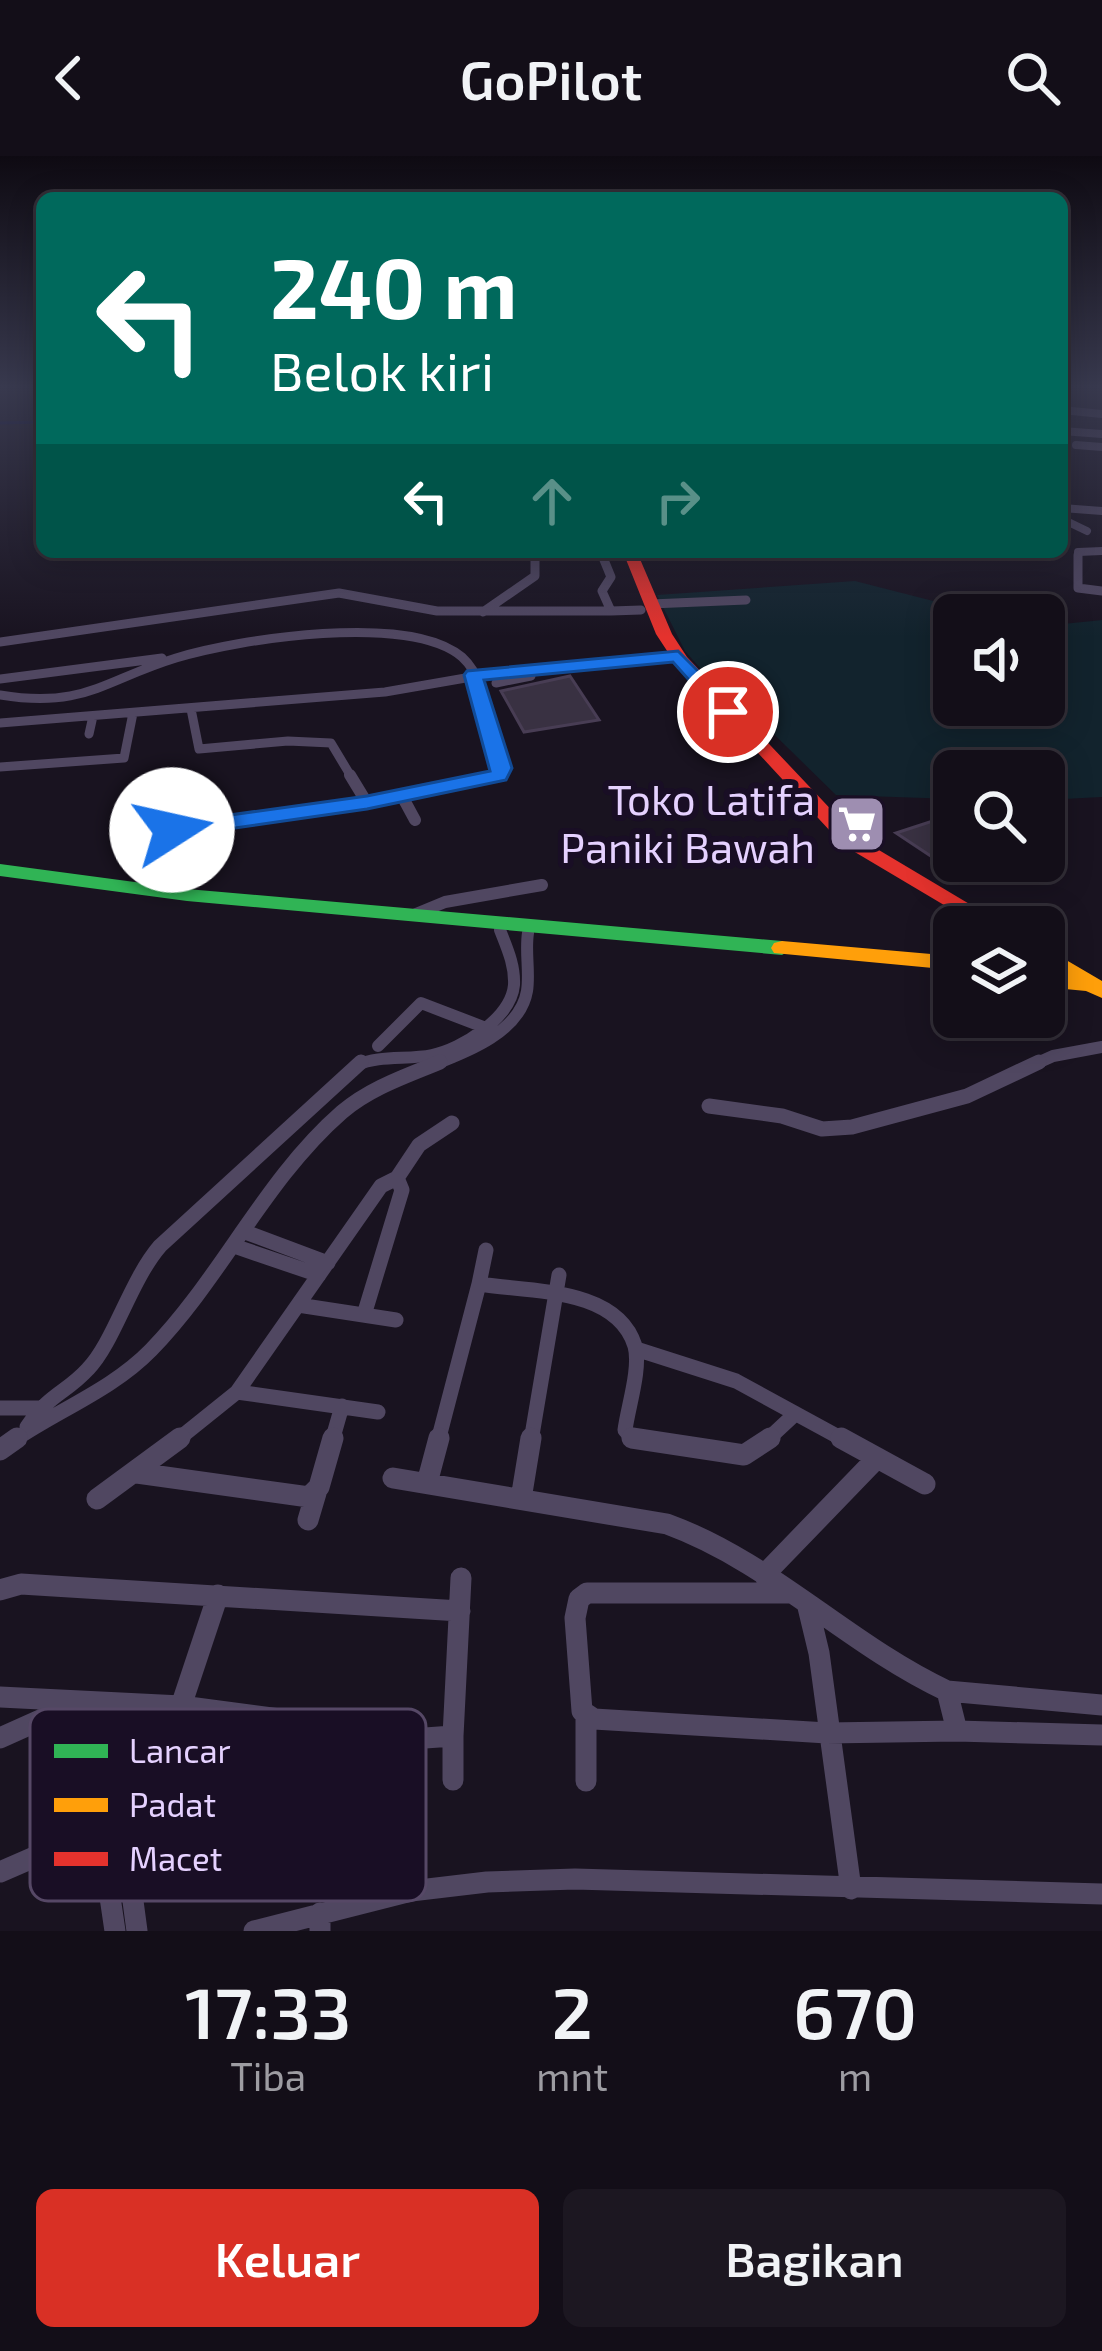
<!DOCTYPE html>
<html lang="id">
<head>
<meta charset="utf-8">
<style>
  body { margin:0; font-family:"Exo 2",sans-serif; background:#1c1721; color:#f1f3f6; height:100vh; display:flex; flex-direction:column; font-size:45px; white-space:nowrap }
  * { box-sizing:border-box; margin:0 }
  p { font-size:39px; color:#9d9ca2 }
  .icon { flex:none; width:66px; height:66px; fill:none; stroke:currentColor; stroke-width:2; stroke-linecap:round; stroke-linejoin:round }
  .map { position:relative; height:1775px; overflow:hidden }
  .details { display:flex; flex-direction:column; background:#130e18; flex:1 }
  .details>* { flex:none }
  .hud { position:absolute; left:36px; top:36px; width:1032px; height:366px; border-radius:18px; box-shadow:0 6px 30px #0003,0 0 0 3px #322e37; background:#00695c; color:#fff; overflow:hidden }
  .fabs { position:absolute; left:933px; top:438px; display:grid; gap:24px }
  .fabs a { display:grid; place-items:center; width:132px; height:132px; border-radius:18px; background:#130e18; box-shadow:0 6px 30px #0003,0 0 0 3px #322e37; font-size:60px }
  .pin { position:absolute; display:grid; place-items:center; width:102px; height:102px; color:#fff; margin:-51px; border:6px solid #fff; border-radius:50%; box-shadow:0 3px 12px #0007 }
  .me { position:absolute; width:132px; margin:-66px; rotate:80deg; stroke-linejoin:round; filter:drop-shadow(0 0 9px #0008) }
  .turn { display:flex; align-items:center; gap:42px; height:252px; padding:0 36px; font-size:54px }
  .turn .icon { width:156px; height:156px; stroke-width:2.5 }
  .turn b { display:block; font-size:84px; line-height:102px }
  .lanes { display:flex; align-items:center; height:114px; padding:0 36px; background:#0003; justify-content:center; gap:60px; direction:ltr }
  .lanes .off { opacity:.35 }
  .eta { display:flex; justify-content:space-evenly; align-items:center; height:204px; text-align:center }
  .eta b { font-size:72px; font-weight:600; line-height:84px }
  .action { display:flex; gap:24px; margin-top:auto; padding:24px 36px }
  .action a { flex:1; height:138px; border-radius:18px; background:#d93025; color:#fff; font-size:48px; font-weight:600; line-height:138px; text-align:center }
  .action a+a { background:#1c1721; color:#f1f3f6 }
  header { display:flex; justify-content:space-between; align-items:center; height:156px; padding:0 36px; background:#130e18; font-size:54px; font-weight:600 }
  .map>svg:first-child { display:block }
</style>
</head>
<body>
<header><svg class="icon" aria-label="back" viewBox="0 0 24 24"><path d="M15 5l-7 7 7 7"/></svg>GoPilot<svg class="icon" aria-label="search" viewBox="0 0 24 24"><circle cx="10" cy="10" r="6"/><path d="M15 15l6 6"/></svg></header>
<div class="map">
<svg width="1102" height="1775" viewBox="0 0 1102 1775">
  <rect width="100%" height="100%" fill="#191320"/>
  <path fill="#12232d" d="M855,425L988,459H954V549H1044V470L1102,464V641L1044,644V615H954V643L836,639L743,548L716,530L685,495L657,439Z"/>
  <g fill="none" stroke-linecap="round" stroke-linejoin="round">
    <path stroke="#0a0c40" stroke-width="3" d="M0,267L42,266"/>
  </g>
  <path fill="#393142" stroke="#483d54" stroke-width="3" d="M570,520L599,564L524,576L501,535Z
    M954,658V705L1008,706L964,722L896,677Z"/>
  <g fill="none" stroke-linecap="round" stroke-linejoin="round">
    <path stroke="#504761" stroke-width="8" d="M1062,254L1102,258
      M1062,275L1102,278
      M1076,289L1102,291
      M1062,352L1102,355
      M1062,363L1087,375
      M535,396V402
      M601,396L603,402
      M1078,402V396L1102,395"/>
    <path stroke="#504761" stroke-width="9" d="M602,399L611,421L602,435L611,455L641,454
      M1078,399V432L1102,435
      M651,448L746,444
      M483,456L535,420V399
      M0,486L339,437L437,455H611
      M0,523L162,502
      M496,527L531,520
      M0,539C84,553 104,524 176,502C238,483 410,456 462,501C490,526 490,579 502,612L499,619L485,622
      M191,553L199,593L288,585L331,587L352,622
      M0,567L385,536L500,516L678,500
      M89,578L93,560
      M0,611L124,602L133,557"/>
    <path stroke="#504761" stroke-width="12" d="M350,619L367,647
      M402,640L415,664
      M159,676L367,647L499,619
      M416,758L445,746L542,729
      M378,890L421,847L486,872
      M357,909C379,899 408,904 432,899C462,893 511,862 514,829C515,809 507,792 500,774
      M433,909C467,896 520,876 527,835C530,816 525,796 528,777
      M1033,909L1053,900L1102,891"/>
    <path stroke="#504761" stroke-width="15" d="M709,950L782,960L822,973L852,971L967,940L1039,906
      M397,1022L419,989L452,967
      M245,1076L328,1107
      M234,1090L319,1119
      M479,1128L486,1094
      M298,1149L396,1164
      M636,1193L736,1225L846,1285
      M237,1236L378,1256
      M0,1252H39
      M27,1271C50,1237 65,1238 88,1213C114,1186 130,1125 160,1090L361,906
      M13,1285C58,1254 112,1234 151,1194C222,1121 265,1023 342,956C370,932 406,920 440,906
      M176,1285L237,1236L381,1030L397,1022L402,1034L364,1159
      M332,1285L342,1250
      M438,1285L479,1128C529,1136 617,1131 635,1190C641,1212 628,1251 625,1274L633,1283L648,1285
      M531,1285L559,1119
      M766,1285L795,1258"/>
    <path stroke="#504761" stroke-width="21" d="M632,1282L744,1299L770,1282
      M841,1282L925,1328
      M0,1294L17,1282
      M137,1317L309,1341L319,1331L333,1282
      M393,1322L667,1368C771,1406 847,1488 947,1535L957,1575L827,1577L594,1563L582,1555L575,1462L579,1443L587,1437H791
      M427,1327L439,1282
      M97,1343L180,1282
      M521,1343L531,1282
      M308,1364L316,1337
      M764,1419L877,1302
      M0,1434L21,1428L460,1455
      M807,1447L819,1497L851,1733
      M947,1535L1102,1549
      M0,1541L181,1550L425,1582L453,1580L461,1422
      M99,1548L100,1673L115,1775
      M118,1550L122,1663L137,1775
      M181,1550L218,1439
      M586,1560V1625
      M957,1575L1102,1579
      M453,1580V1624
      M0,1582L78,1547
      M0,1716L122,1663L417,1584
      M320,1757V1775
      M254,1775L411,1735L487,1726L575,1723L1102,1738"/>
    <path fill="#30b455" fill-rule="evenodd" d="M0,708L187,733L782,785L793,792L782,799L187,745L0,720Z"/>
    <path fill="#ff9f0a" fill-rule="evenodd" d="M782,785L954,800V814L774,797L771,792L774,787Z
      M1044,791L1102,825V842L1086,835L1044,831V817L1060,818L1044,808Z"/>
    <path fill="#e5322d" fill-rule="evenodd" d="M623,396H637L672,478L687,501L857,681L1008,771H981L843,689L675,507L656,478Z"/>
  </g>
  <linearGradient id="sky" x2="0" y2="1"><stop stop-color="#0e0a12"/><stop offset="0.48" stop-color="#38394e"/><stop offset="1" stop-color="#38394e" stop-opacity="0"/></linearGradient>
  <rect width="1102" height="481" fill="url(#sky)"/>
  <path fill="#1a73e8" stroke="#114b97" stroke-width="3" d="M678,495L735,552V560H721L673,506L484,524L512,612L506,624L367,653L172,681L161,674L172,667L367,640L490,615L464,519L467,515Z"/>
  <defs>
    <g id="supermarket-square" transform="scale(3)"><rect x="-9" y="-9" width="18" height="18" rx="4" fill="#9e8eb1" stroke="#190e25"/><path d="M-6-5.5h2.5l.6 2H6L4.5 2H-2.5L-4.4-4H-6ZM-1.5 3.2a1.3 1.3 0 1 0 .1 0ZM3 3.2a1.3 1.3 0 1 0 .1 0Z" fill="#fff"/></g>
  </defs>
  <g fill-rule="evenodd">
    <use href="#supermarket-square" x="857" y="668"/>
  </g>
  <g text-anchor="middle" stroke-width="12" stroke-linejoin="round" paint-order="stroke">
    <g font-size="42" fill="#e5d1ff" stroke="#190e25" text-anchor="end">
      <text x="815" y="659">Toko Latifa<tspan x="815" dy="48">Paniki Bawah</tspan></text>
    </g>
  </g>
  <rect x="30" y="1553" width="396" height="192" rx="18" fill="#190e25" stroke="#564866" stroke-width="3"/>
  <rect x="54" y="1588" width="54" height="14" fill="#30b455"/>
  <rect x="54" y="1642" width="54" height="14" fill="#ff9f0a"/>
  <rect x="54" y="1696" width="54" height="14" fill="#e5322d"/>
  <g font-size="33" fill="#e5d1ff">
    <text x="129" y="1607">Lancar</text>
    <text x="129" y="1661">Padat</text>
    <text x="129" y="1715">Macet</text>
  </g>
</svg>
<div class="fabs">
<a><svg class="icon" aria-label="sound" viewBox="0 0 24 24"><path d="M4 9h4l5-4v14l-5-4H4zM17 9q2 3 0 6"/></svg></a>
<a><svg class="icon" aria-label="search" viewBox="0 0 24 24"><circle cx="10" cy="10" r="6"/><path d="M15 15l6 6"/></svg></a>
<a><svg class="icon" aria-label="layers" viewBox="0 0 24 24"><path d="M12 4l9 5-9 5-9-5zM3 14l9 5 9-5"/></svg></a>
</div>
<div class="pin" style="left:728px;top:556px;background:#d93025"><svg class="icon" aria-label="arrive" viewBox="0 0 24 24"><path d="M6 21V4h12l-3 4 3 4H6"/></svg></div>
<svg class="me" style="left:172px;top:674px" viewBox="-20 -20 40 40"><circle r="19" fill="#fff"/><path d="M0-13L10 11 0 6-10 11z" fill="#1a73e8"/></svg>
<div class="hud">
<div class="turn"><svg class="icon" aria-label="left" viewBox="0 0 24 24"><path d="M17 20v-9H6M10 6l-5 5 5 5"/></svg><div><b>240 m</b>Belok kiri</div></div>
<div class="lanes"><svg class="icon" aria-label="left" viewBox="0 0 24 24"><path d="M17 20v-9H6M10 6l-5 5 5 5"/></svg><svg class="icon off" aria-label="ahead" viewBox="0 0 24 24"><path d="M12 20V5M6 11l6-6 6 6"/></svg><svg class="icon off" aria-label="right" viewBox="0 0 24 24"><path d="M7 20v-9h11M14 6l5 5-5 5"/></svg></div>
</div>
</div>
<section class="details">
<div class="eta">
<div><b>17:33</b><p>Tiba</p></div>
<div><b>2</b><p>mnt</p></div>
<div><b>670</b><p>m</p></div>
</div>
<div class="action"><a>Keluar</a><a>Bagikan</a></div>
</section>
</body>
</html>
